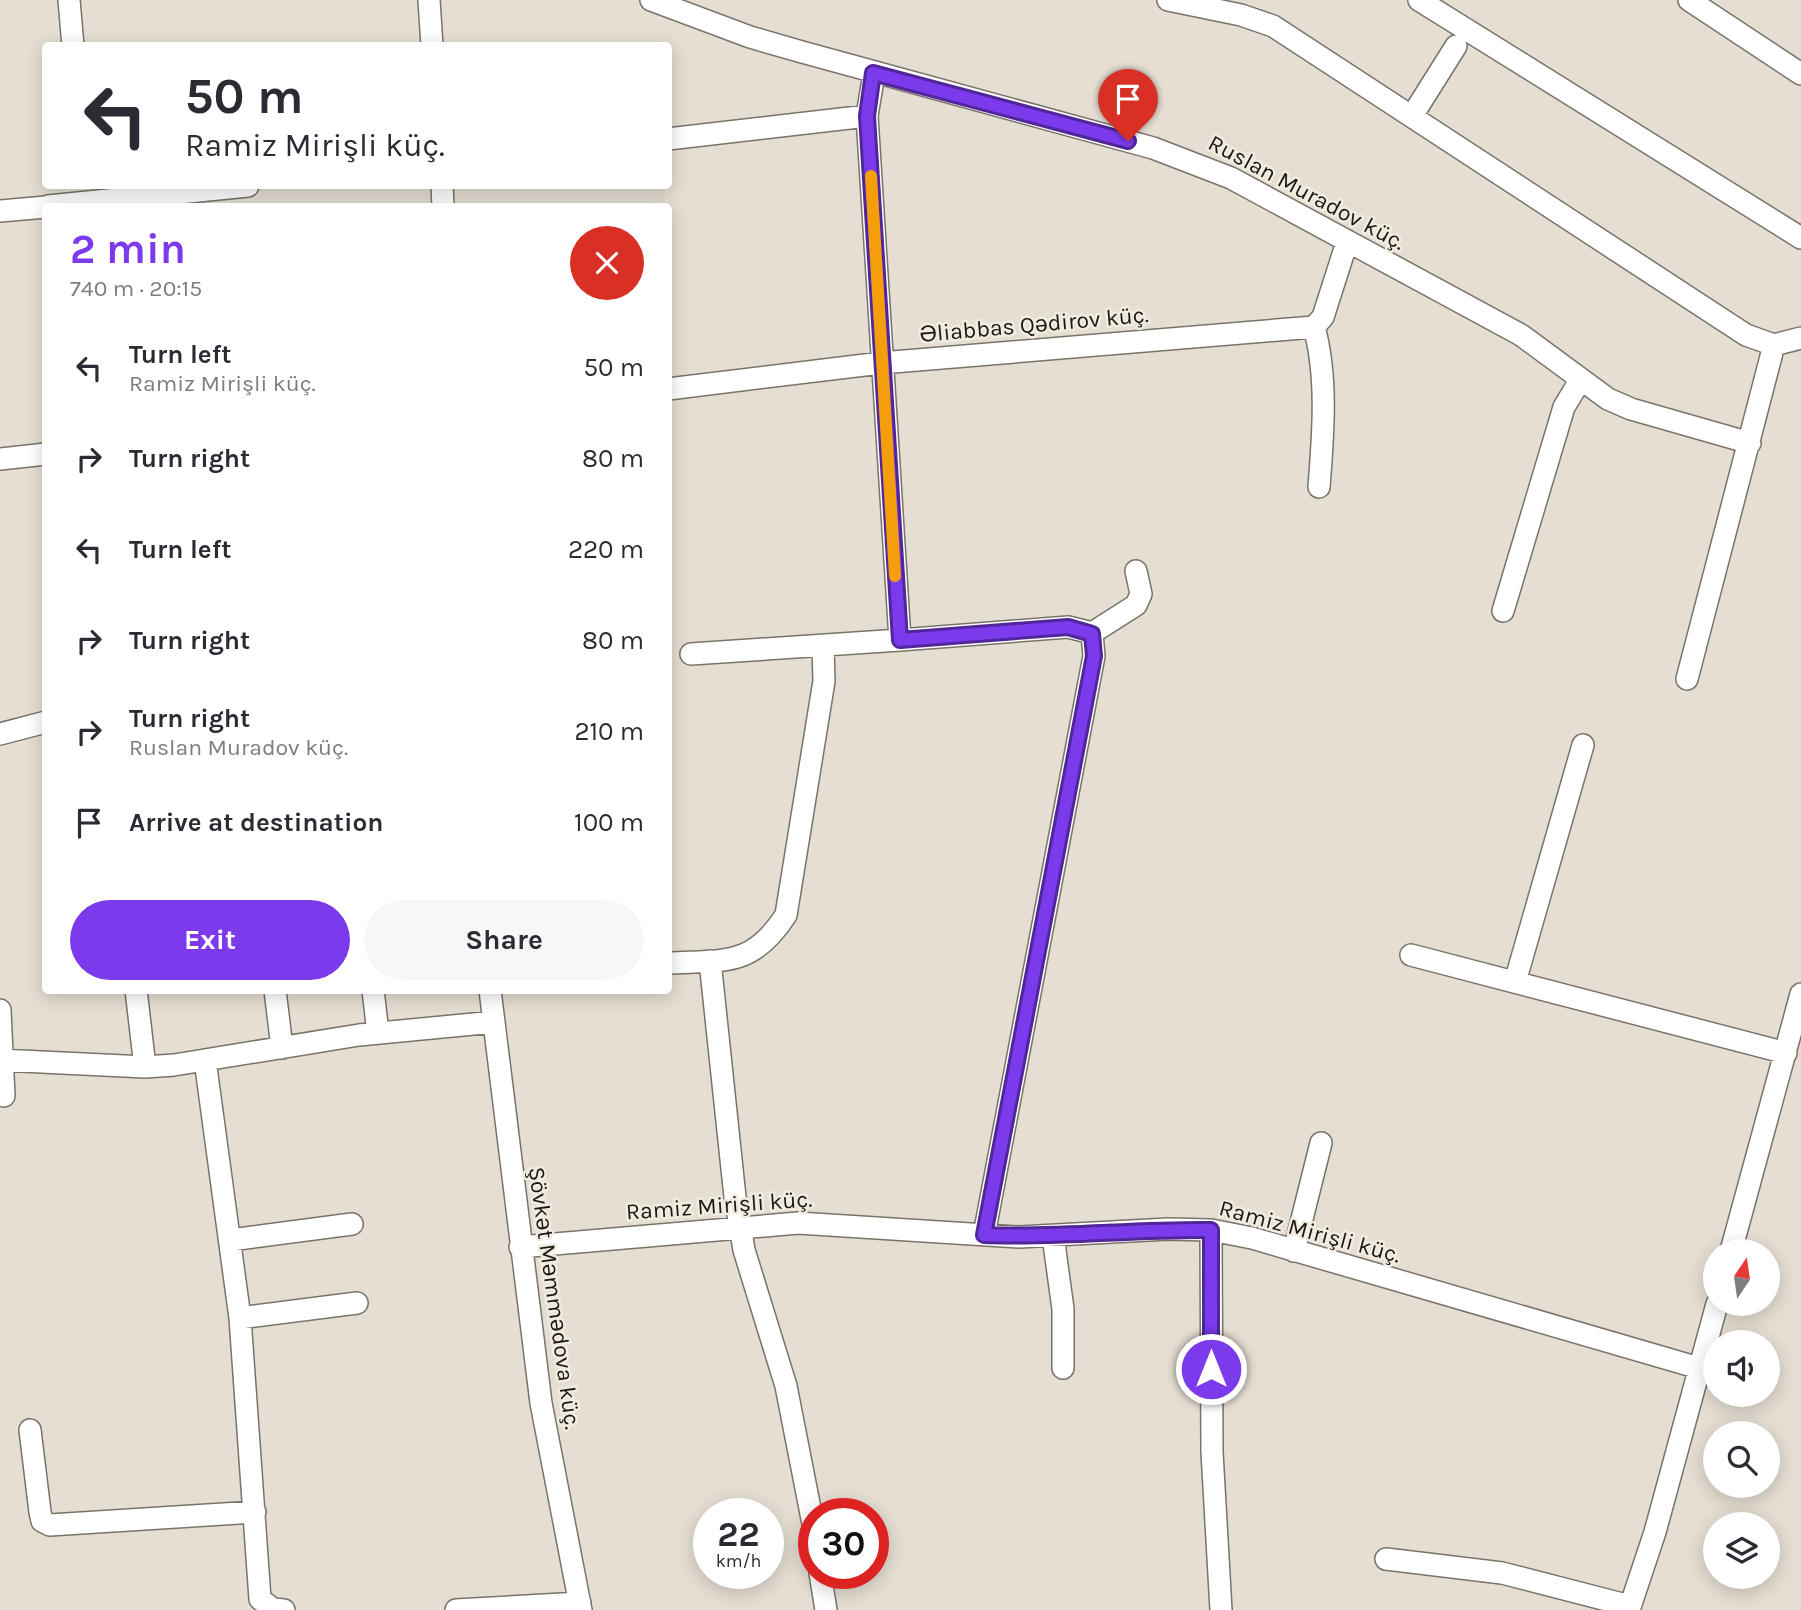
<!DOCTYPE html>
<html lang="en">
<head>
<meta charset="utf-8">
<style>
  body { margin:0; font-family:Karla,sans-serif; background:#f7f7f7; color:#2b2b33; height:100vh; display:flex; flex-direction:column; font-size:26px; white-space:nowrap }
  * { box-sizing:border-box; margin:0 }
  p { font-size:23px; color:#7c7c81 }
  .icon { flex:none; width:38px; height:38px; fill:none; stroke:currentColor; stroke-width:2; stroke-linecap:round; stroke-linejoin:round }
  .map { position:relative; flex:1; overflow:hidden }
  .sheet { position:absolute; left:42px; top:203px; width:630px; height:791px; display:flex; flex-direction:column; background:#fff; border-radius:7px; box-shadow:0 4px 18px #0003 }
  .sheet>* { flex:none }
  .top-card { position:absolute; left:42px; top:42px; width:630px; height:147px; border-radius:7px; box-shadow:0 4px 18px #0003; background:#fff; color:#2b2b33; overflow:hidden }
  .needle { width:46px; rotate:13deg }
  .controls { position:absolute; left:1703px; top:1239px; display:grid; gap:14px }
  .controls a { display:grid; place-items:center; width:77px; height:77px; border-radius:50%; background:#fff; box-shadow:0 4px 18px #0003; font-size:35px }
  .speed { position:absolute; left:693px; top:1498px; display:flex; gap:14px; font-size:35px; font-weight:700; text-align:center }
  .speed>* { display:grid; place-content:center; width:91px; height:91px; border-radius:50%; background:#fff; box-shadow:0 4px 18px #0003; line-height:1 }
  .speed small { font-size:18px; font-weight:400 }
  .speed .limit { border:10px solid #d22; background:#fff; color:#111 }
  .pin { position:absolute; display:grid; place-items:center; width:60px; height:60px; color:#fff; margin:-72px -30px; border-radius:50% 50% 50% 0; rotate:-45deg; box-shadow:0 0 7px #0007 }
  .pin .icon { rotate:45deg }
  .me { position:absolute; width:77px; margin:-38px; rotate:0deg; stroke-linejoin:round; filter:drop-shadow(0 0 5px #0008) }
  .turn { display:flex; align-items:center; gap:24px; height:147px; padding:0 28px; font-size:32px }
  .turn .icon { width:91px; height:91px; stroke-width:2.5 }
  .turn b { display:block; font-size:49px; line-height:60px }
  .round { display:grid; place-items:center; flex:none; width:74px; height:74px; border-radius:37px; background:#f7f7f7 }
  .overview { display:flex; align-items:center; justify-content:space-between; height:119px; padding:0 28px }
  h1 { font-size:42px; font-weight:700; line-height:52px; color:#7c3aed }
  .action { display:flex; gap:14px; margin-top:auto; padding:14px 28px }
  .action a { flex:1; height:80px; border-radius:42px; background:#7c3aed; color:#fff; font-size:28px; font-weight:700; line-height:80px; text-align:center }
  .action a+a { background:#f7f7f7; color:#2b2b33 }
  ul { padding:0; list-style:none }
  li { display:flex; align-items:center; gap:21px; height:91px; padding:0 28px }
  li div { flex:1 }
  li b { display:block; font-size:26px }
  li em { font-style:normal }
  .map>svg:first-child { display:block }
</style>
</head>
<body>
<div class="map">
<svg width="1801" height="1610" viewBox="0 0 1801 1610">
  <rect width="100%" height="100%" fill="#e5ded3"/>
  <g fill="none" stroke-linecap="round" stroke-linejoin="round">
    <g stroke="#797369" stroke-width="24">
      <path id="street" d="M69,0L73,46
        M429,0L432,46
        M651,0L750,37L802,52L1153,148L1231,178L1521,335L1608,399L1631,409L1750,443
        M1168,0L1241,15L1273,26L1746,335L1774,345L1801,338
        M1419,0L1801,238
        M1689,0L1801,74
        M874,73L867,116L900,640L1068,627L1092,633L1094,656L984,1235
        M1412,116L1456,46
        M668,139L867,116
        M442,186L443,206
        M48,206L248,186
        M0,211L46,207
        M1314,327C1328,377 1323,436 1319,487
        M668,389L881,363L1314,327L1323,317L1347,242
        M0,459L46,454
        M1503,611L1564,407L1581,379
        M1092,633L1136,605L1141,594L1136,571
        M691,654L900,640
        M1687,679L1774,345
        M0,734L46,722
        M1411,955L1786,1053
        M710,961L735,1197L744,1250L786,1386L814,1529
        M668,963C726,960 752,967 786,915L824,681L823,646
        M1515,982L1583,745
        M136,990L145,1067
        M275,990L282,1048
        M373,990L378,1033
        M490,990L541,1403L581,1610
        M0,1010L4,1096
        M0,1060L145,1067L174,1065L359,1035L494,1022
        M205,1060L240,1318L260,1599L273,1609L284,1610
        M1211,1230L1212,1452L1221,1610
        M1053,1236L1063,1309V1368
        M231,1240L352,1224
        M520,1247L798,1223L1019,1237L1168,1229L1211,1230L1252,1238L1699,1368
        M1294,1251L1321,1143
        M1731,1251L1801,994
        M240,1318L357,1303
        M30,1430L40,1512L42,1521L50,1525L255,1512
        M1386,1559L1502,1573L1630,1606
        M820,1573L826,1610
        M456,1610L580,1603
        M1629,1610L1655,1532L1717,1304"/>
    </g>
    <use href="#street" stroke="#fff" stroke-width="21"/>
  </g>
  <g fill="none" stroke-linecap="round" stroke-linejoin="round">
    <g stroke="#51269a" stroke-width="18">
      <path id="route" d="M1128,141L873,73L867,116L900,640L1068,627L1092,634L1094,656L984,1235C1060,1238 1135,1229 1211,1230V1369"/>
    </g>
    <use href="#route" stroke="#7c3aed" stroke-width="12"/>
    <path stroke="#f59e0b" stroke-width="12" d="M871,176L895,576"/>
  </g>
  <g text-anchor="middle" stroke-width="5" stroke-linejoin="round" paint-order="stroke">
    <g font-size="23" fill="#1b1915" stroke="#f2ece0">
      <text transform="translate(1307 192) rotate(28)" y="8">Ruslan Muradov küç.</text>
      <text transform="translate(1034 324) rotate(-5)" y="8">Əliabbas Qədirov küç.</text>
      <text transform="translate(719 1205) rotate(-4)" y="8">Ramiz Mirişli küç.</text>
      <text transform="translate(1310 1231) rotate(15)" y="8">Ramiz Mirişli küç.</text>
      <text transform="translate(555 1298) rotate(82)" y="8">Şövkət Məmmədova küç.</text>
    </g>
  </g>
</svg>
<div class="controls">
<a><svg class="needle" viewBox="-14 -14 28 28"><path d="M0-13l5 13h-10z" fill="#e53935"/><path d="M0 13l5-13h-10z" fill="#7c7c81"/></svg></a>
<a><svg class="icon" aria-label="sound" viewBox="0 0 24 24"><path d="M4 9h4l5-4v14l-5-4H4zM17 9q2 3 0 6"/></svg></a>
<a><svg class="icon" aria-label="search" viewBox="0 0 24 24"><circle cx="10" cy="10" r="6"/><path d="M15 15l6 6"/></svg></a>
<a><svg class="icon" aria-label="layers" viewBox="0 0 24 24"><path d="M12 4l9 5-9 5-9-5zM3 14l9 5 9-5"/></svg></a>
</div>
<div class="speed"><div>22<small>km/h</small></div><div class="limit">30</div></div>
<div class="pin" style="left:1128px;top:141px;background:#d93025"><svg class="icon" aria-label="arrive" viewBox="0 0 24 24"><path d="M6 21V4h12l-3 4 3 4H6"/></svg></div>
<svg class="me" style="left:1211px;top:1369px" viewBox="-20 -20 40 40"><circle r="17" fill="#7c3aed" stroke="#fff" stroke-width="3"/><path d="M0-11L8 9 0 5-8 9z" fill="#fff"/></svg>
<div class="top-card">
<div class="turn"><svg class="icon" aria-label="left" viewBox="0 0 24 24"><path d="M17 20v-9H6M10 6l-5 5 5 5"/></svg><div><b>50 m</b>Ramiz Mirişli küç.</div></div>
</div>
<section class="sheet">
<div class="overview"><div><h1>2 min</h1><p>740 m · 20:15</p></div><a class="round" style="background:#d93025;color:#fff"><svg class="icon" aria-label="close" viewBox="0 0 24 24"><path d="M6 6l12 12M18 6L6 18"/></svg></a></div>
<ul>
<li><svg class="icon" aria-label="left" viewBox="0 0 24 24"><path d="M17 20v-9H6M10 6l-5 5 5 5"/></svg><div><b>Turn left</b><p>Ramiz Mirişli küç.</p></div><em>50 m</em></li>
<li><svg class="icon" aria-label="right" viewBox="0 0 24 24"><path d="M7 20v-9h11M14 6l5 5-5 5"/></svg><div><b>Turn right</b></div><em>80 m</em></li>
<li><svg class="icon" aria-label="left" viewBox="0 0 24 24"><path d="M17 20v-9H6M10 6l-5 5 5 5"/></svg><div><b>Turn left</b></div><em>220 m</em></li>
<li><svg class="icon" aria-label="right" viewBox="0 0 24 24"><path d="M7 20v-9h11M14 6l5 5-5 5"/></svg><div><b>Turn right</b></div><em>80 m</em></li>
<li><svg class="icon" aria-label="right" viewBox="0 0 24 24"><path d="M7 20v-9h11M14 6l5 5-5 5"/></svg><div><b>Turn right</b><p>Ruslan Muradov küç.</p></div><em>210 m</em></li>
<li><svg class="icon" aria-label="arrive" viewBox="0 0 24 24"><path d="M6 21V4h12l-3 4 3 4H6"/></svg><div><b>Arrive at destination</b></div><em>100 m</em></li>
</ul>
<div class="action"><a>Exit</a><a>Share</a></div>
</section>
</div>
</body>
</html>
